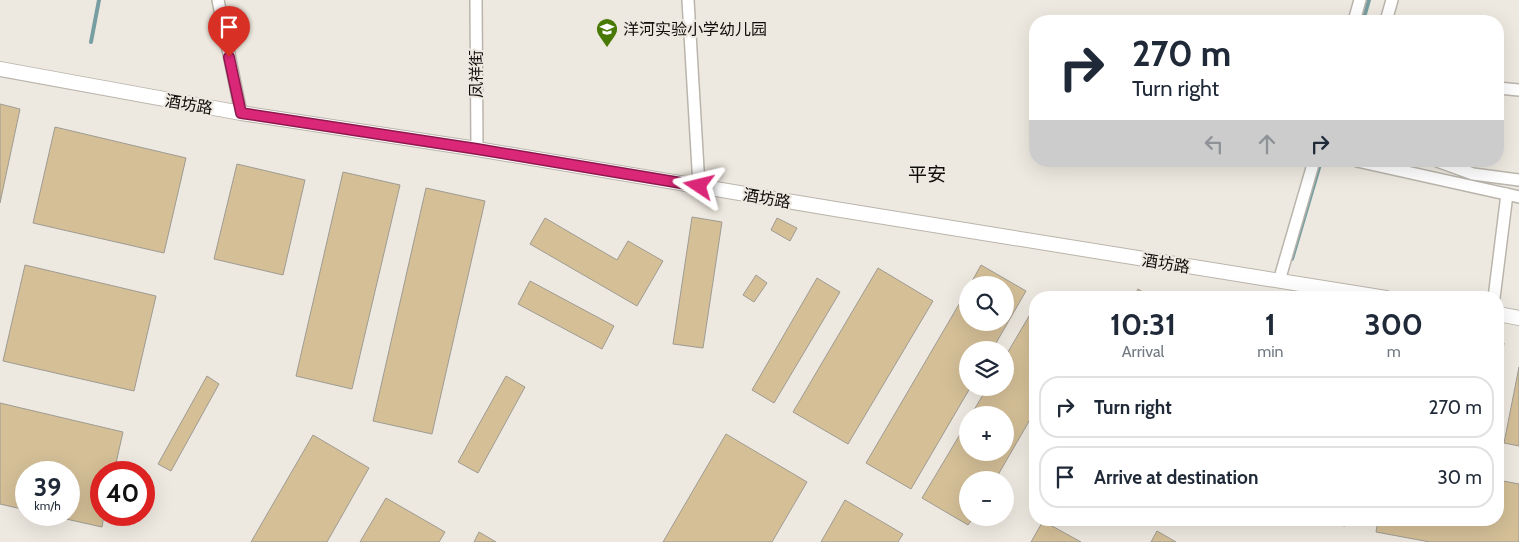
<!DOCTYPE html>
<html lang="en">
<head>
<meta charset="utf-8">
<style>
  body { margin:0; font-family:Cabin,"Noto Sans SC",sans-serif; background:#f6f6f7; color:#1f2937; height:100vh; display:flex; flex-direction:column; font-size:19px; white-space:nowrap }
  * { box-sizing:border-box; margin:0 }
  p { font-size:16px; color:#747a83 }
  .icon { flex:none; width:28px; height:28px; fill:none; stroke:currentColor; stroke-width:2; stroke-linecap:round; stroke-linejoin:round }
  .map { position:relative; flex:1; overflow:hidden }
  .details { position:absolute; left:1029px; top:291px; width:475px; height:235px; display:flex; flex-direction:column; background:#fff; border-radius:20px; box-shadow:0 5px 20px #0002 }
  .details>* { flex:none }
  .top-card { position:absolute; left:1029px; top:15px; width:475px; height:152px; border-radius:20px; box-shadow:0 5px 20px #0002; background:#fff; color:#1f2937; overflow:hidden }
  .buttons { position:absolute; left:959px; top:276px; display:grid; gap:10px }
  .buttons a { display:grid; place-items:center; width:55px; height:55px; border-radius:50%; background:#fff; box-shadow:0 5px 20px #0002; font-size:25px }
  .speed { position:absolute; left:15px; top:461px; display:flex; gap:10px; font-size:25px; font-weight:700; text-align:center }
  .speed>* { display:grid; place-content:center; width:65px; height:65px; border-radius:50%; background:#fff; box-shadow:0 5px 20px #0002; line-height:1 }
  .speed small { font-size:12px; font-weight:400 }
  .speed .limit { border:8px solid #d22; background:#fff; color:#111 }
  .pin { position:absolute; display:grid; place-items:center; width:42px; height:42px; color:#fff; margin:-51px -21px; border-radius:50% 50% 50% 0; rotate:-45deg; box-shadow:0 0 5px #0007 }
  .pin .icon { rotate:45deg }
  .me { position:absolute; width:55px; margin:-28px; rotate:280deg; stroke-linejoin:round; filter:drop-shadow(0 0 4px #0008) }
  .turn { display:flex; align-items:center; gap:18px; height:105px; padding:0 20px; font-size:22px }
  .turn .icon { width:65px; height:65px; stroke-width:2.5 }
  .turn b { display:block; font-size:35px; line-height:42px }
  .lanes { display:flex; align-items:center; height:48px; padding:0 20px; background:#0003; justify-content:center; gap:25px; direction:ltr }
  .lanes .off { opacity:.35 }
  .eta { display:flex; justify-content:space-evenly; align-items:center; height:85px; text-align:center }
  .eta b { font-size:30px; font-weight:700; line-height:35px }
  ul { padding:0; list-style:none }
  li { display:flex; align-items:center; gap:15px; height:62px; margin:0 10px 8px; padding:0 10px; border:2px solid #e0e1e3; border-radius:20px }
  li div { flex:1 }
  li b { display:block; font-size:19px }
  li em { font-style:normal }
  .map>svg:first-child { display:block }
</style>
</head>
<body>
<div class="map">
<svg width="1519" height="542" viewBox="0 0 1519 542">
  <rect width="100%" height="100%" fill="#eee9e0"/>
  <g fill="none" stroke-linecap="round" stroke-linejoin="round">
    <path stroke="#779ea1" stroke-width="4" d="M1363,21L1369,0
      M91,42L99,0
      M1292,259L1321,161"/>
  </g>
  <path fill="#d4bf97" stroke="#9f9b92" d="M0,104L20,109L0,203Z
    M55,127L186,158L164,253L33,223Z
    M237,164L305,180L283,275L214,259Z
    M343,172L400,185L352,389L296,376Z
    M426,188L485,201L432,434L373,421Z
    M692,217L722,222L703,348L673,344Z
    M545,218L617,260L628,241L663,261L637,306L530,244Z
    M777,218L797,228L790,241L771,230Z
    M25,265L156,296L134,391L3,361Z
    M981,265L1026,291L992,350H968V388H970L911,489L866,463L968,289V322H1005V285H970Z
    M878,268L933,301L848,444L793,412Z
    M756,275L767,283L754,302L743,295Z
    M817,278L840,292L774,403L752,390Z
    M530,281L614,326L602,349L518,304Z
    M1138,289L1152,298H1133Z
    M1035,306V411L995,480H968V518H973L968,525L922,498L968,421V452H1005V415H971L987,388H1005V357Z
    M1498,342L1504,343L1498,383Z
    M1519,367V446L1504,443Z
    M207,376L219,384L171,471L158,464Z
    M506,376L525,387L478,473L458,462Z
    M0,403L123,432L114,472H101V515H104L102,527L48,515H69V472H26V510L0,504Z
    M726,434L807,482L772,542H663Z
    M313,435L369,468L327,542H251Z
    M1498,480L1519,484V542H1430L1376,532L1378,520H1498Z
    M386,498L445,532L439,542H360Z
    M845,500L903,534L898,542H821Z
    M1306,520H1346L1345,526Z
    M1043,521L1081,542H1031Z
    M1157,531L1176,542H1151Z
    M479,532L496,542H474Z"/>
  <g fill="none" stroke-linecap="round" stroke-linejoin="round">
    <g stroke="#bab5ac" stroke-width="14">
      <path id="minor" d="M218,0L241,113
        M476,0L477,149
        M688,0L699,186
        M1354,21L1360,0
        M1386,21L1392,0
        M1498,88L1519,90
        M1357,161L1519,197
        M1437,161L1473,174L1519,180
        M1279,281L1314,161
        M1494,298L1507,194"/>
    </g>
    <g stroke="#bab5ac" stroke-width="16">
      <path id="tertiary" d="M0,69L241,113L477,149L835,209L1386,298
        M1498,314L1519,318"/>
    </g>
    <use href="#minor" stroke="#fff" stroke-width="11"/>
    <use href="#tertiary" stroke="#fff" stroke-width="14"/>
  </g>
  <g fill="none" stroke-linecap="round" stroke-linejoin="round">
    <g stroke="#8e194d" stroke-width="12">
      <path id="route" d="M229,57L241,113L477,149L699,186"/>
    </g>
    <use href="#route" stroke="#db2777" stroke-width="9"/>
  </g>
  <defs>
    <g id="school-pin" transform="scale(1.125)"><path d="M0 17L-7.5 6A9.5 9.5 0 1 1 7.5 6Z" fill="#477904" stroke="#eee9e0"/><path d="M0-5L7-2L0 1L-7-2ZM-4 1L0 2.5L4 1V4Q0 6-4 4Z" fill="#fff"/></g>
  </defs>
  <g fill-rule="evenodd">
    <use href="#school-pin" x="607" y="29"/>
  </g>
  <g text-anchor="middle" stroke-width="4.5" stroke-linejoin="round" paint-order="stroke">
    <g font-size="16" fill="#100e0b" stroke="#eee9e0" text-anchor="start">
      <text x="623" y="35">洋河实验小学幼儿园</text>
    </g>
    <g font-size="16" fill="#100e0b" stroke="#eee9e0">
      <text transform="translate(476 74) rotate(-90)" y="6">凤祥街</text>
      <text transform="translate(189 104) rotate(10)" y="6">酒坊路</text>
      <text transform="translate(767 198) rotate(10)" y="6">酒坊路</text>
      <text transform="translate(1166 263) rotate(9)" y="6">酒坊路</text>
    </g>
    <g font-size="19" fill="#100e0b" stroke="#eee9e0">
      <text x="927" y="181">平安</text>
    </g>
  </g>
</svg>
<div class="buttons">
<a><svg class="icon" aria-label="search" viewBox="0 0 24 24"><circle cx="10" cy="10" r="6"/><path d="M15 15l6 6"/></svg></a>
<a><svg class="icon" aria-label="layers" viewBox="0 0 24 24"><path d="M12 4l9 5-9 5-9-5zM3 14l9 5 9-5"/></svg></a>
<a>+</a>
<a>−</a>
</div>
<div class="speed"><div>39<small>km/h</small></div><div class="limit">40</div></div>
<div class="pin" style="left:229px;top:57px;background:#d93025"><svg class="icon" aria-label="arrive" viewBox="0 0 24 24"><path d="M6 21V4h12l-3 4 3 4H6"/></svg></div>
<svg class="me" style="left:699px;top:186px" viewBox="-20 -20 40 40"><path d="M0-17L14 15 0 8-14 15z" fill="#db2777" stroke="#fff" stroke-width="4"/></svg>
<div class="top-card">
<div class="turn"><svg class="icon" aria-label="right" viewBox="0 0 24 24"><path d="M7 20v-9h11M14 6l5 5-5 5"/></svg><div><b>270 m</b>Turn right</div></div>
<div class="lanes"><svg class="icon off" aria-label="left" viewBox="0 0 24 24"><path d="M17 20v-9H6M10 6l-5 5 5 5"/></svg><svg class="icon off" aria-label="ahead" viewBox="0 0 24 24"><path d="M12 20V5M6 11l6-6 6 6"/></svg><svg class="icon" aria-label="right" viewBox="0 0 24 24"><path d="M7 20v-9h11M14 6l5 5-5 5"/></svg></div>
</div>
<section class="details">
<div class="eta">
<div><b>10:31</b><p>Arrival</p></div>
<div><b>1</b><p>min</p></div>
<div><b>300</b><p>m</p></div>
</div>
<ul>
<li><svg class="icon" aria-label="right" viewBox="0 0 24 24"><path d="M7 20v-9h11M14 6l5 5-5 5"/></svg><div><b>Turn right</b></div><em>270 m</em></li>
<li><svg class="icon" aria-label="arrive" viewBox="0 0 24 24"><path d="M6 21V4h12l-3 4 3 4H6"/></svg><div><b>Arrive at destination</b></div><em>30 m</em></li>
</ul>
</section>
</div>
</body>
</html>
